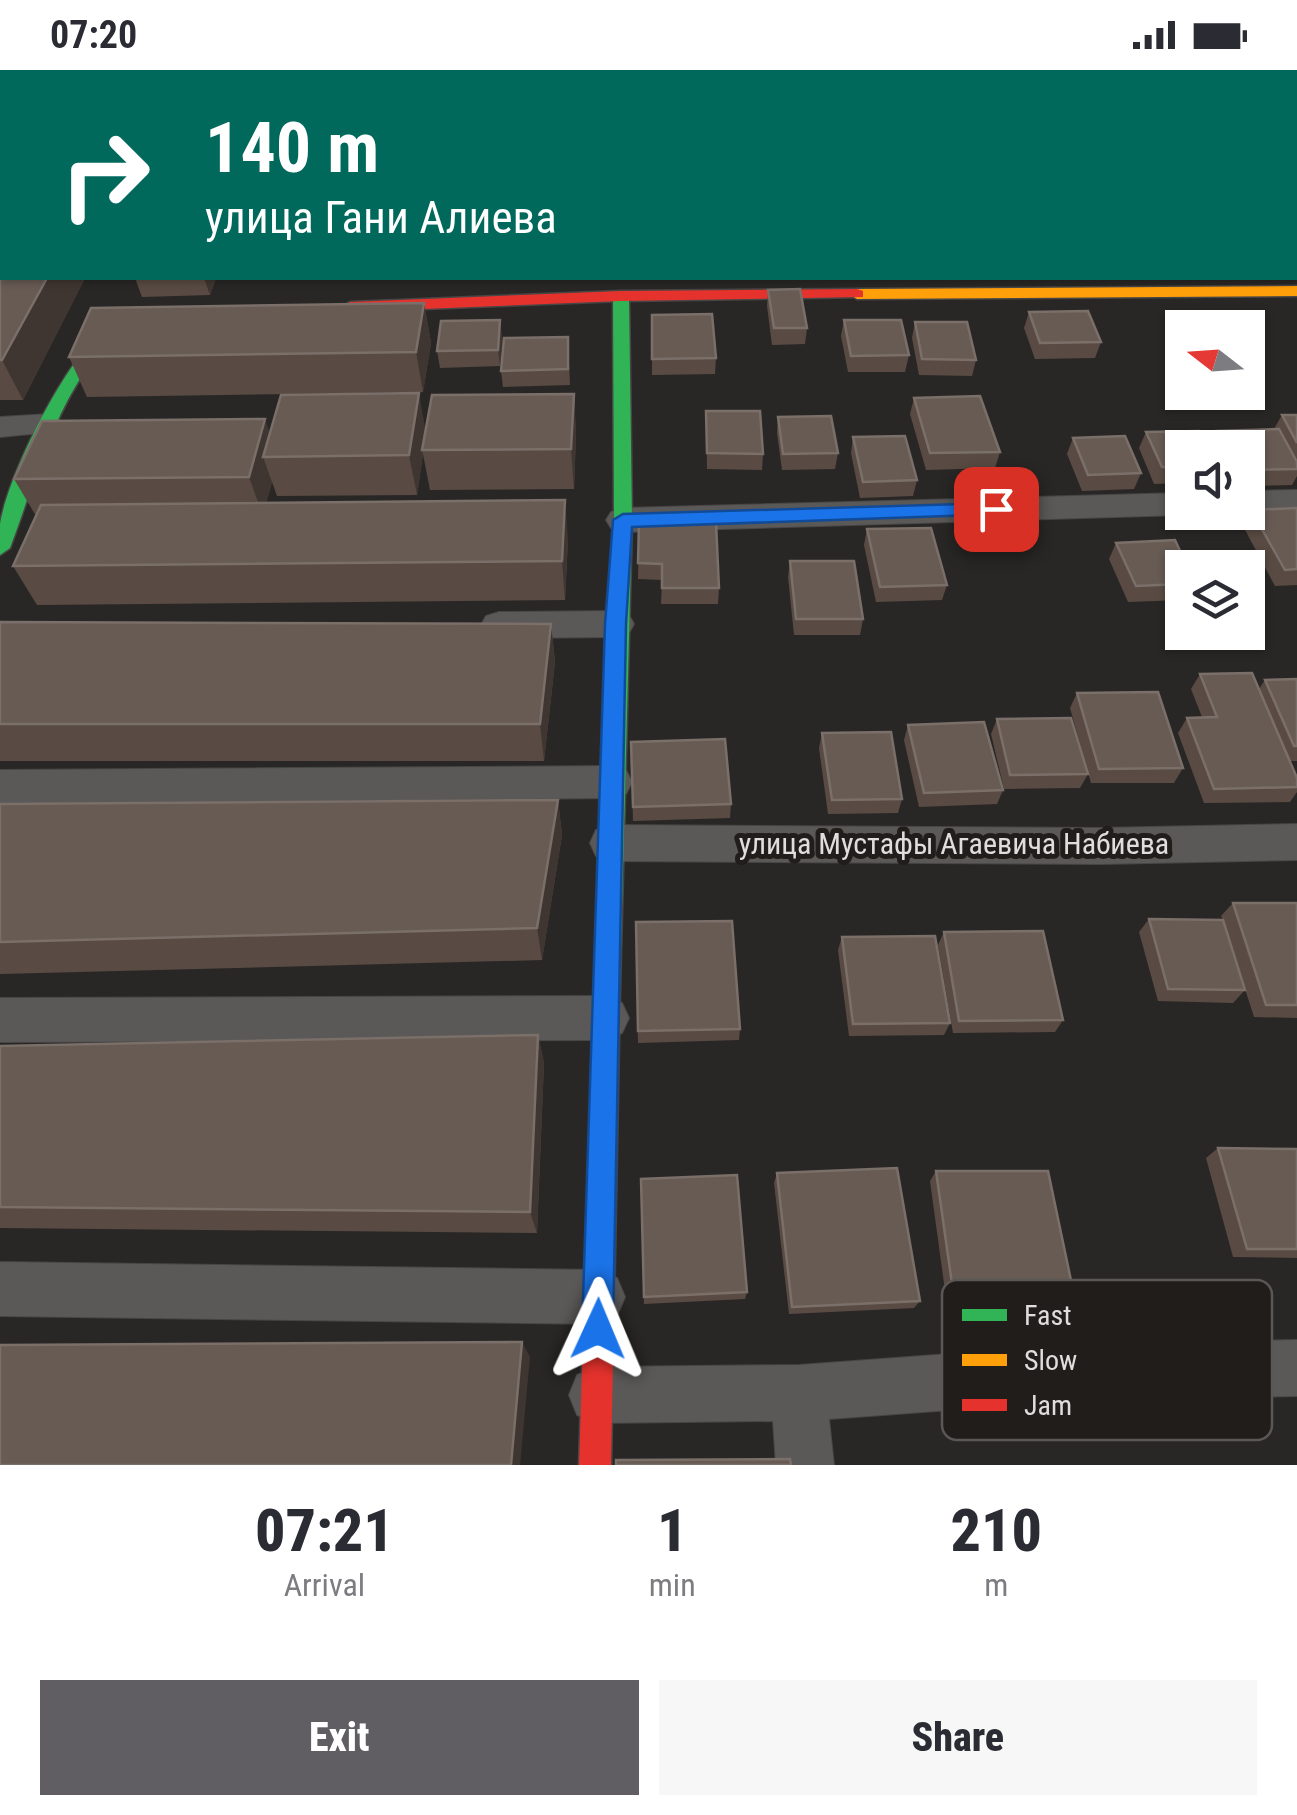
<!DOCTYPE html>
<html lang="en">
<head>
<meta charset="utf-8">
<style>
  body { margin:0; font-family:"Roboto Condensed",sans-serif; background:#f7f7f7; color:#2b2b33; height:100vh; display:flex; flex-direction:column; font-size:38px; white-space:nowrap }
  * { box-sizing:border-box; margin:0 }
  p { font-size:32px; color:#7c7c81 }
  .icon { flex:none; width:55px; height:55px; fill:none; stroke:currentColor; stroke-width:2; stroke-linecap:round; stroke-linejoin:round }
  .map { position:relative; height:1395px; overflow:hidden }
  .side { display:flex; flex-direction:column; background:#fff; flex:1 }
  .side>* { flex:none }
  .top-card { position:absolute; left:0px; top:0px; width:1298px; height:210px; box-shadow:0 2px 8px #0004; background:#00695c; color:#fff; overflow:hidden }
  .needle { width:65px; rotate:287deg }
  .fabs { position:absolute; left:1165px; top:240px; display:grid; gap:20px }
  .fabs a { display:grid; place-items:center; width:100px; height:100px; border-radius:0px; background:#fff; box-shadow:0 2px 8px #0004; font-size:50px }
  .pin { position:absolute; display:grid; place-items:center; width:85px; height:85px; color:#fff; margin:-42px; border-radius:20px; box-shadow:0 5px 15px #0006 }
  .me { position:absolute; width:110px; margin:-55px; rotate:1deg; stroke-linejoin:round; filter:drop-shadow(0 0 8px #0008) }
  .turn { display:flex; align-items:center; gap:35px; height:210px; padding:0 40px; font-size:45px }
  .turn .icon { width:130px; height:130px; stroke-width:2.5 }
  .turn b { display:block; font-size:70px; line-height:85px }
  .eta { display:flex; justify-content:space-evenly; align-items:center; height:170px; text-align:center }
  .eta b { font-size:60px; font-weight:800; line-height:70px }
  .button { display:flex; gap:20px; margin-top:auto; padding:20px 40px }
  .button a { flex:1; height:115px; border-radius:0px; background:#605e62; color:#fff; font-size:40px; font-weight:800; line-height:115px; text-align:center }
  .button a+a { background:#f7f7f7; color:#2b2b33 }
  .status { display:flex; justify-content:space-between; align-items:center; height:70px; padding:0 50px; background:#fff; direction:ltr }
  .status svg { height:28px; fill:currentColor }
  .map>svg:first-child { display:block }
</style>
</head>
<body>
<div class="status"><b>07:20</b><svg viewBox="0 0 49 12"><path d="M0 12V9h3v3zM5 12V6h3v6zM10 12V3h3v9zM15 12V0h3v12zM26 1h20v11H26zM47 4h2v5h-2z"/></svg></div>
<div class="map">
<svg width="1297" height="1395" viewBox="0 0 1297 1395">
  <rect width="100%" height="100%" fill="#292726"/>
  <g fill="none" stroke-linecap="round" stroke-linejoin="round">
    <g stroke="#474545" stroke-width="2">
      <path id="street" d="M50,344L66,354L61,361L0,367V347Z
        M1297,420V442L1248,443L1246,442L1248,421Z
        M1182,423V442H1192L1182,445L623,462L611,458L606,450L611,442L623,438Z
        M616,541L629,545L634,554L629,563L616,567L499,568L486,564L481,555L486,546L499,542Z
        M612,696L626,700L632,712L626,724L612,728L0,734V700Z
        M1297,754V790L1101,794L611,791L596,786L590,773L596,760L611,755L1101,758Z
        M606,926L622,933L629,948L622,963L606,970L0,972V928Z
        M0,1192L598,1200L617,1208L625,1227L617,1246L598,1254L0,1246Z
        M1297,1270V1326L1086,1330L829,1349L834,1395H776L773,1351L597,1353L577,1345L569,1325L577,1305L597,1297L799,1295L1086,1274Z"/>
    </g>
    <g stroke="#474545" stroke-width="3">
      <path id="fast" d="M621,221L629,226L632,450L620,918L616,926L607,930L598,926L594,918L614,450L613,226Z
        M125,245L133,250C119,265 102,276 90,294C51,348 33,417 10,478L0,485C0,475 0,463 0,454C8,404 76,263 125,245Z"/>
    </g>
    <g stroke="#474545" stroke-width="3">
      <path id="slow" d="M1297,216V226L857,229L849,224L857,219Z"/>
    </g>
    <g stroke="#474545" stroke-width="3">
      <path id="jam" d="M857,219L863,221V227L621,231L350,242L342,237L350,232L621,221Z
        M607,906L616,910L620,918L611,1395H579L594,918L598,910Z"/>
    </g>
    <use href="#street" fill="#5b5957" fill-rule="evenodd"/>
    <use href="#fast" fill="#30b455" fill-rule="evenodd"/>
    <use href="#slow" fill="#ff9f0a" fill-rule="evenodd"/>
    <use href="#jam" fill="#e5322d" fill-rule="evenodd"/>
  </g>
  <path fill="#594b43" d="M0,142L2,208H85L23,330H0Z
    M135,208H216L210,225L142,227Z
    M768,220L807,258L805,274L772,275L767,236Z
    M424,233L431,273L423,322L87,327L69,287Z
    M1029,242L1101,272L1095,288L1035,289L1024,258Z
    M652,245L716,288L715,304L652,305Z
    M844,250L909,285L905,302H848L841,266Z
    M915,252L976,290L972,306L919,305L912,268Z
    M502,266L500,296L440,298L437,281Z
    M568,267L570,315L503,317L501,301Z
    M574,324L576,364L574,419L430,420L423,384L417,425L277,426L272,412L266,433L568,469L565,530L37,535L13,496L36,446L14,409L270,363L426,360Z
    M914,328L1000,382L995,398L926,400L910,344Z
    M706,341L763,384L762,400L707,399Z
    M1282,345H1297V406L1292,415L1248,416V378L1209,377L1217,361L1274,359Z
    M778,347L838,383L835,399L782,400L777,363Z
    M1146,362L1182,378V413L1154,414L1139,378Z
    M853,367L917,410L913,426L860,428L851,383Z
    M1073,368L1141,403L1134,419L1082,421L1067,384Z
    M1297,438V515L1275,516L1243,456L1251,440Z
    M639,452L719,518L718,534H661L662,510L638,509Z
    M867,459L947,515L942,530L876,532L864,475Z
    M1116,473L1182,498V530L1128,532L1109,489Z
    M790,491L863,549L860,565H794L788,507Z
    M0,552L551,554L555,592L544,691H0Z
    M1200,604L1259,619L1265,610L1297,609V691H1290L1297,708V722L1290,732L1204,733L1178,663L1187,648L1202,647L1191,619Z
    M1077,623L1183,698L1174,713H1091L1070,638Z
    M997,649L1088,704L1080,718L1004,719L991,664Z
    M908,655L1003,720L997,734L919,737L904,670Z
    M822,663L902,729L898,743L828,744L819,678Z
    M631,672L731,734L730,748L633,751Z
    M558,730L562,765L542,890L0,904V734Z
    M1233,833H1297V948L1254,947L1238,897L1245,920L1233,933L1158,931L1139,862L1149,849L1223,850L1221,846Z
    M636,852L740,959L739,970L638,973Z
    M944,862L1063,950L1055,962L953,963L938,875Z
    M842,867L950,953L944,965L849,966L838,880Z
    M538,965L544,993L537,1163L0,1158V976Z
    M1218,1078L1297,1079V1188L1233,1187L1206,1088Z
    M936,1101L1073,1220L1063,1227L946,1228L930,1111Z
    M777,1103L920,1231L914,1238L789,1244L774,1113Z
    M641,1109L747,1222L745,1229L644,1234Z"/>
  <path fill="#403631" d="M47,208H85L23,330L2,290Z
    M204,208H216L210,225Z
    M424,233L431,273L423,322L416,282Z
    M500,250L502,266L500,296L498,280Z
    M419,323L426,363L422,380L423,384L417,425L409,385Z
    M574,324L576,364L574,419L571,379Z
    M265,349L278,386L263,387L272,412L263,446L249,407Z
    M565,430L568,469L565,530L562,491Z
    M551,554L555,592L544,691L540,654Z
    M558,730L562,765L542,890L537,858Z
    M538,965L544,993L537,1163L530,1142Z
    M522,1272L530,1287L520,1395H511Z"/>
  <path fill="#685b54" stroke="#7a6f69" stroke-width="2.5" d="M0,142H2V208H47L2,290H0Z
    M800,219L807,258H774L768,220Z
    M424,233L416,282L69,287L91,238Z
    M1088,241L1101,272L1040,273L1029,242Z
    M712,244L716,288L652,289V245Z
    M500,250L498,280L437,281L441,251Z
    M844,250H901L909,285L851,286Z
    M915,252H967L976,290L922,289Z
    M568,267V299L501,301L504,268Z
    M419,323L409,385L263,387L281,325Z
    M574,324L571,379L422,380L432,325Z
    M980,326L1000,382L930,383L914,328Z
    M706,341H760L763,384L707,383Z
    M1282,345H1297V373Z
    M831,346L838,383L783,384L778,347Z
    M265,349L249,407L14,409L42,351Z
    M1279,359L1297,392V399L1248,400V378H1225L1217,361Z
    M1199,361L1207,378H1182V397H1162L1146,362Z
    M905,366L917,410L863,412L853,367Z
    M1125,366L1141,403L1088,405L1073,368Z
    M565,430L562,491L13,496L41,435Z
    M1297,438V499L1285,500L1251,440Z
    M639,452L716,453L719,518H662V494L638,493Z
    M931,458L947,515L880,517L867,459Z
    M1175,470L1188,498H1182V514L1136,516L1116,473Z
    M790,491H854L863,549H796Z
    M0,552L551,554L540,654H0Z
    M1252,603L1297,708V717L1214,719L1187,648L1217,647L1200,604Z
    M1297,609V676H1294L1265,610Z
    M1158,622L1183,698L1099,699L1077,623Z
    M1071,648L1088,704L1010,705L997,649Z
    M984,652L1003,720L924,723L908,655Z
    M891,662L902,729L832,730L822,663Z
    M725,669L731,734L633,737L631,672Z
    M558,730L537,858L0,872V734Z
    M1233,833H1297V935H1266Z
    M1149,849L1223,850L1245,920L1168,919Z
    M732,851L740,959L638,961L636,852Z
    M1043,861L1063,950L959,951L944,862Z
    M935,866L950,953L853,954L842,867Z
    M538,965L530,1142L0,1137V976Z
    M1218,1078L1297,1079V1179H1247Z
    M897,1098L920,1231L792,1237L777,1103Z
    M936,1101H1048L1073,1220L953,1221Z
    M737,1105L747,1222L644,1227L641,1109Z
    M522,1272L511,1395H0V1275Z
    M790,1389L791,1395H616V1390Z"/>
  <path fill="#1a73e8" stroke="#114b97" stroke-width="2.5" d="M996,433L1003,435V444L632,457L626,554L613,1259L609,1270L598,1275L587,1270L582,1259L605,554L613,450L623,444Z"/>
  <g text-anchor="middle" stroke-width="10" stroke-linejoin="round" paint-order="stroke">
    <g font-size="30" fill="#e0dddc" stroke="#211d1b">
      <text x="954" y="784">улица Мустафы Агаевича Набиева</text>
    </g>
  </g>
  <rect x="942" y="1210" width="330" height="160" rx="15" fill="#211d1b" stroke="#5a5755" stroke-width="2.5"/>
  <rect x="962" y="1239" width="45" height="12" fill="#30b455"/>
  <rect x="962" y="1284" width="45" height="12" fill="#ff9f0a"/>
  <rect x="962" y="1329" width="45" height="12" fill="#e5322d"/>
  <g font-size="28" fill="#e0dddc">
    <text x="1024" y="1255">Fast</text>
    <text x="1024" y="1300">Slow</text>
    <text x="1024" y="1345">Jam</text>
  </g>
</svg>
<div class="fabs">
<a><svg class="needle" viewBox="-14 -14 28 28"><path d="M0-13l5 13h-10z" fill="#e53935"/><path d="M0 13l5-13h-10z" fill="#7c7c81"/></svg></a>
<a><svg class="icon" aria-label="sound" viewBox="0 0 24 24"><path d="M4 9h4l5-4v14l-5-4H4zM17 9q2 3 0 6"/></svg></a>
<a><svg class="icon" aria-label="layers" viewBox="0 0 24 24"><path d="M12 4l9 5-9 5-9-5zM3 14l9 5 9-5"/></svg></a>
</div>
<div class="pin" style="left:996px;top:439px;background:#d93025"><svg class="icon" aria-label="arrive" viewBox="0 0 24 24"><path d="M6 21V4h12l-3 4 3 4H6"/></svg></div>
<svg class="me" style="left:598px;top:1259px" viewBox="-20 -20 40 40"><path d="M0-17L14 15 0 8-14 15z" fill="#1a73e8" stroke="#fff" stroke-width="4"/></svg>
<div class="top-card">
<div class="turn"><svg class="icon" aria-label="right" viewBox="0 0 24 24"><path d="M7 20v-9h11M14 6l5 5-5 5"/></svg><div><b>140 m</b>улица Гани Алиева</div></div>
</div>
</div>
<section class="side">
<div class="eta">
<div><b>07:21</b><p>Arrival</p></div>
<div><b>1</b><p>min</p></div>
<div><b>210</b><p>m</p></div>
</div>
<div class="button"><a>Exit</a><a>Share</a></div>
</section>
</body>
</html>
